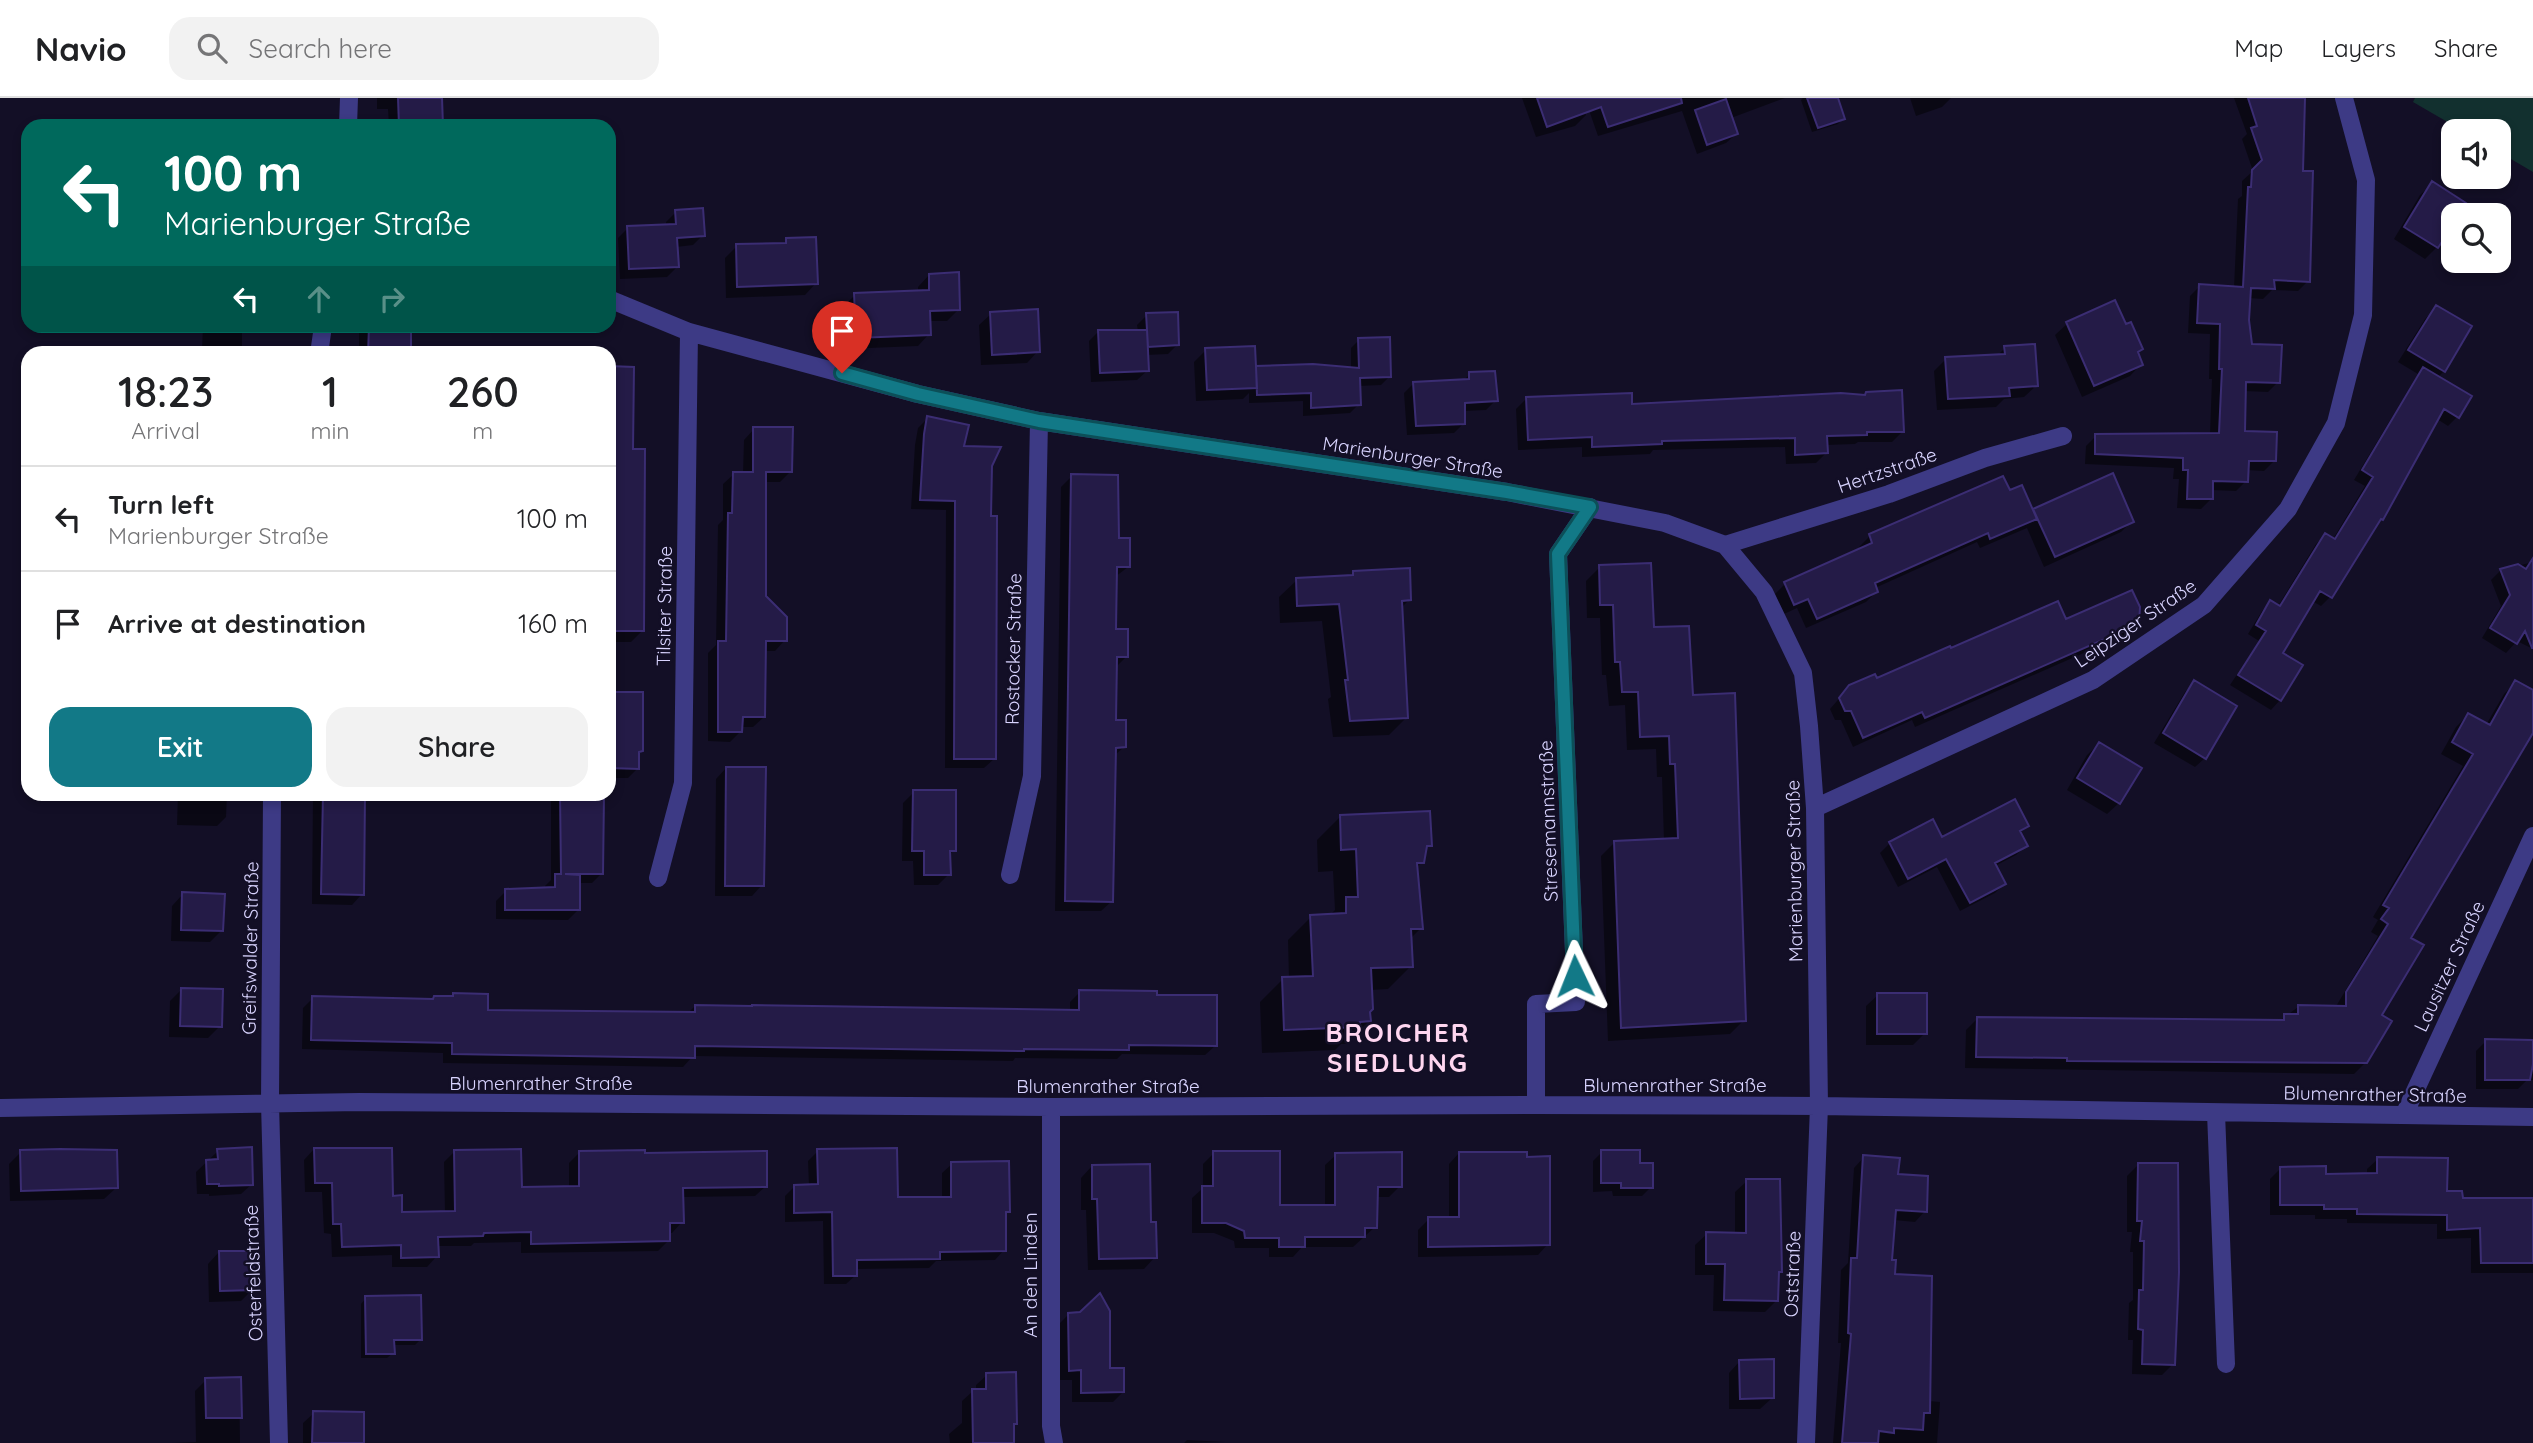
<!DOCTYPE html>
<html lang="en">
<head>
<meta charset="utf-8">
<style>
  body { margin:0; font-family:Quicksand,sans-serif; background:#f2f2f2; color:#202124; height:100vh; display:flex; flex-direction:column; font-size:26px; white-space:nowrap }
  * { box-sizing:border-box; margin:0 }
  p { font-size:23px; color:#757577 }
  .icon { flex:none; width:38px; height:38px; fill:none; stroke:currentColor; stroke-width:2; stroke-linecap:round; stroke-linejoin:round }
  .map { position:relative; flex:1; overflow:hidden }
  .panel { position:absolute; left:21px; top:248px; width:595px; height:455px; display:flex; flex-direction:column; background:#fff; border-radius:21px; box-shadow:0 4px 10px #0003 }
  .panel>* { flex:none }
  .banner { position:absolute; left:21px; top:21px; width:595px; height:214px; border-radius:21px; box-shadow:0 4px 10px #0003; background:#00695c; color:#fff; overflow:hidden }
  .tools { position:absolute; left:2441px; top:21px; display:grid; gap:14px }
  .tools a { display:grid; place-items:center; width:70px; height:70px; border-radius:14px; background:#fff; box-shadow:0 4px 10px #0003; font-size:35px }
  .pin { position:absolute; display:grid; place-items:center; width:60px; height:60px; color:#fff; margin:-72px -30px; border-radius:50% 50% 50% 0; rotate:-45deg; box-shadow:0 0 7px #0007 }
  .pin .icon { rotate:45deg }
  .me { position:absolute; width:77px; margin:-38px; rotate:358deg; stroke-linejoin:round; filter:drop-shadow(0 0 5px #0008) }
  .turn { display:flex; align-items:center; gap:24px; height:147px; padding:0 28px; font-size:32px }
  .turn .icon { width:91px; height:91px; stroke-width:2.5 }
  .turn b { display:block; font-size:49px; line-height:60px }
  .lanes { display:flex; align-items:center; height:66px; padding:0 28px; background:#0003; justify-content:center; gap:35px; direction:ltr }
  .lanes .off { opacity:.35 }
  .eta { display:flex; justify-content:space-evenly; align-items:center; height:119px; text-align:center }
  .eta b { font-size:42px; font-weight:600; line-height:49px }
  .primary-button { display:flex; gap:14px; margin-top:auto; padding:14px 28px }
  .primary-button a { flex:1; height:80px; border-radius:21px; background:#127987; color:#fff; font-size:28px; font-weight:600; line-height:80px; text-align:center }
  .primary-button a+a { background:#f2f2f2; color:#202124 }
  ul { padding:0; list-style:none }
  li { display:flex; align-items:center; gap:21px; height:105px; padding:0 28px; border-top:2px solid #e0e0e0 }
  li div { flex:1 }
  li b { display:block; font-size:26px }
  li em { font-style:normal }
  header { display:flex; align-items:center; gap:42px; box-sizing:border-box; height:98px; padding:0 35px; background:#fff; border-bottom:2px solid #e0e0e0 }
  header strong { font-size:33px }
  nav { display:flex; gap:38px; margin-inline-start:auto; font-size:24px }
  .search { width:490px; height:63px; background:#f2f2f2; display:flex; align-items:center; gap:18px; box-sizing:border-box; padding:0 24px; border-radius:21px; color:#757577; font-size:26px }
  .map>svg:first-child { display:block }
</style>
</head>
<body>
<header>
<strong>Navio</strong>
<div class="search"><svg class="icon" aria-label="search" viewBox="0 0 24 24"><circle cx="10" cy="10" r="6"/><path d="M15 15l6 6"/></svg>Search here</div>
<nav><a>Map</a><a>Layers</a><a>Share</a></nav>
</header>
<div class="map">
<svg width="2533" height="1345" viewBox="0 0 2533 1345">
  <rect width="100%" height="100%" fill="#130f26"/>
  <path fill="#12302f" d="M2415,0H2533V74L2499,54V33H2463L2413,4Z"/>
  <path fill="#0007" d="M377,0H418L442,28H389L388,11H377Z
    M1522,0H1580L1586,17L1575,28L1536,39Z
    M1613,0H1785L1731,20L1736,36L1726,45L1697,56L1682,13L1598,38L1590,15L1600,5Z
    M1803,0H1836L1843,20L1838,26L1812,34L1801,2Z
    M1910,0H1951L1942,9L1916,18Z
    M2234,0H2300L2301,74L2308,183L2298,193L2272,192L2263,201L2248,200V223L2251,248L2278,284L2268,294L2244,293L2243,335L2274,363L2264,373L2246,372V383L2236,393L2211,392V401L2201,411L2177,410L2179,381H2173L2174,370L2085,366L2086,348L2096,338L2210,337L2212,281H2209L2210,236L2188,235L2190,198L2200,188L2234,190L2238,101L2242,98V83L2253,73L2242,41L2247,36Z
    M2432,86L2464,105L2456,117H2454L2437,149L2425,161L2394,141L2420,97Z
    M676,114L703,137L693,147L676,149L677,169L667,179L620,181L618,140L628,130L666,128V124Z
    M787,142L816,185L805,197L726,200L725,160L737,148L782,146Z
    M929,177L959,211L947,223H929V236L918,248L845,251L843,209L855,197L918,194V189Z
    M2437,209L2444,273L2438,279L2457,319L2448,328L2437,321L2381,421L2375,428L2330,499L2321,508L2312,503L2280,555L2301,568L2280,602L2271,612L2230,587L2259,543L2248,536L2262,513L2271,504L2278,508L2316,446L2325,437L2333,441L2365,388L2354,382L2418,276L2398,264L2425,221Z
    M991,216L1038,253L1027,265L981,267L979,227Z
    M1147,217L1177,247L1168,256L1146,257L1147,273L1137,282L1091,284L1089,243L1099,233H1138L1137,227Z
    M2067,226L2125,229L2141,251L2137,256L2141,266L2130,278L2082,299L2055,237Z
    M203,228H242V256H199L202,252Z
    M364,228H410L409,256H359V233Z
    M1359,242L1390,278L1381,287L1359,288V306L1350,315L1303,318V303L1249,305V295L1243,301L1196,303L1194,264L1206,252L1254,272L1256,270L1351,271V250Z
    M2005,250L2036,288L2024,299L2004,301L1996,309L1937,312L1934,273L1946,261L1997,258Z
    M609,270L631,353L642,533L631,544H609Z
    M1470,276L1496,302L1486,312L1464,313V325L1454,335L1407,337L1404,295L1414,285L1463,283Z
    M1863,299L1903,333L1892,344H1858L1855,346L1826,347V355L1816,365L1786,366L1785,349L1653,352L1650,356L1582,359V349L1518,352L1516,311L1526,301L1630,307Z
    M928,320L962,350L991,367L989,420L994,661L984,670H945L946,412L911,411L915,347L918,330Z
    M754,331L791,373L780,384H764V498L785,542L775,553H765L764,619L753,629H741V633L730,644L708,643V555L716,547L718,427L723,422V386L734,376H743L744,342Z
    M1072,378L1117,442L1128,469L1115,479L1114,533L1126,559L1116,569L1114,623L1124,649L1114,658L1112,803L1101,813H1055L1061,389Z
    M2002,380L2009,395L2032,414L2034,412L2132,423L2121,434L2044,469L2027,430L1980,450L1977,444L1875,490L1876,494L1866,504L1806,530L1797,510L1784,516L1775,496L1785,486L1861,452L1859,449L1870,438Z
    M2533,464V551L2517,543L2506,555L2482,540L2501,508L2491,482L2501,472Z
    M1600,469L1652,531L1691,598L1744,922L1730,936L1608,943L1601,758L1615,744L1664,743L1662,679H1657L1656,651L1627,652L1625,607L1609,608L1606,577H1602L1600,520H1587L1586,483Z
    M1354,475L1409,502L1401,510L1406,620L1389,637L1333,639L1328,601L1331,599L1322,523L1280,525L1279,499L1297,482L1350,479Z
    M2065,523L2137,526L2127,536L1915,629L1912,622L1853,649L1841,622H1835L1830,611L1850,588L1876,582L1951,553Z
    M2194,584L2205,660L2195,669L2154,645L2185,594Z
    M2516,584L2533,594V631L2409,840L2379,917L2366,964L2354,976L1965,970L1966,932L1977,921L2278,924L2298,909L2335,910L2378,838L2371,834L2378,822L2373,819L2463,668L2441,656L2456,629L2468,617L2486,627L2504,596Z
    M609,596L642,653L638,657V670L628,680H609Z
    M2099,646L2119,705L2107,716L2067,692L2087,657Z
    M726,670L762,787L752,798H715L716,681Z
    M914,694L954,752L949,757V776L938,787H914L913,763H902L903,705Z
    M178,696H227L226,719L217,728L177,727Z
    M313,696H363L362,796L352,807L312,806Z
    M551,696H602V775L592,785H578V812L568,822L496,821V803L506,793L545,791V788L551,782Z
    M1340,719L1430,747L1424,753L1422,764L1416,770L1421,830L1410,841L1411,868L1388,891L1370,892L1369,923L1346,946H1341L1335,952L1262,955L1260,904L1283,881H1289L1288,842L1311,819L1329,818L1335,812L1333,773L1318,774L1317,742Z
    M1932,723L1942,741L2027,728L2019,735L2026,748L2016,757L1995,768L2004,786L1995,795L1960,813L1937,769L1898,789L1880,755L1890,745Z
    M183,796L222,832L210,844L171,843L172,808Z
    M181,892L220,928L208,940L169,939L170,903Z
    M1080,894L1155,899L1215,948L1205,957L1122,956L1117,961L1015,960L1013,963L693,958L683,969L443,965V955L302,951L303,910L313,900L431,903L434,900L486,914L688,915L695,908L1070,913V904Z
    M1878,897L1925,935L1913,947H1866V908Z
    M2533,942V982H2527L2518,991H2476V953L2486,943Z
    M314,1051L391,1099L400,1116L445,1115L444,1064L454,1054L520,1090H569V1065L579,1055L644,1057L766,1088L755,1098L682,1099V1124L672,1135H668V1143L658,1153L521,1155V1144L474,1145L471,1148H437V1158L427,1169H392V1157L332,1159L331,1136L324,1135L322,1094H305L304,1062Z
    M218,1053L252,1086L241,1096L209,1098V1096H197L196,1074Z
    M818,1053L896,1101H942V1075L952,1066L1008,1114L1004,1118V1152L995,1162L936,1163L929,1170L856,1171V1177L846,1186H824L823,1123L785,1124V1098L795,1088H809L808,1063Z
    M21,1054L116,1090L104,1101L10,1103L9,1066Z
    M1602,1054L1638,1066L1651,1089L1642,1098H1613L1612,1093L1593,1094V1063Z
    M1214,1055L1278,1108L1325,1109V1067L1336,1057L1400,1088L1389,1099H1376L1375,1129L1353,1149H1302L1293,1159H1269V1150H1235L1234,1143L1214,1135H1192V1100L1203,1090V1066Z
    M1459,1055L1548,1146L1538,1157L1418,1159V1132L1429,1121H1449V1066Z
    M1864,1059L1896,1077L1925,1113L1915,1124L1894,1122L1891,1163L1929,1303L1940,1304L1937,1345H1833L1841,1245H1838L1841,1172L1848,1165L1854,1070Z
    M2378,1061L2461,1102H2533V1175H2471V1140L2437,1141V1126L2347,1125V1121H2315V1117H2270V1081L2281,1070L2324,1077H2367V1071Z
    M2138,1067L2173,1266L2162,1277L2132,1276L2133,1242H2128L2129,1205L2133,1202V1154H2130L2132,1134H2127V1078Z
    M1092,1068L1155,1159L1144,1171L1088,1172L1086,1112H1081V1080Z
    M1747,1083L1780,1173L1777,1176V1202L1765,1214L1713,1213L1714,1177H1695V1147L1707,1136H1735V1094Z
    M219,1154L252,1192L241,1203L209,1204L208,1166Z
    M366,1200L420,1242L415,1247H393V1255L387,1260H361V1206Z
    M1069,1216L1123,1294L1113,1304H1072V1282H1059V1226Z
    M1740,1263L1772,1300L1760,1311H1729V1275Z
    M987,1277L1013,1345H950L949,1336L962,1325V1303L973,1293L976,1292V1287Z
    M239,1281L240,1345H172L196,1344L195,1293L206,1282Z
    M314,1315L362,1345H303V1325Z
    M1187,1342L1225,1344L1184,1345Z"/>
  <path fill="#241b47" stroke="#3b2d73" stroke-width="2" d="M398,0H442L443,28H399Z
    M1537,0H1681L1682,5L1608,29L1601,9L1547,29Z
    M1807,0H1838L1845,21L1818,30Z
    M2248,0H2305L2303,73H2313L2310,184L2274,182L2275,191L2251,190L2249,222L2252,246L2282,247L2280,285L2246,284L2245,333L2277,334L2276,363H2249L2248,384L2213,383V401H2187L2188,372H2183V360L2095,356V336L2219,335L2222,271H2219L2220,226L2197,225L2199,186L2243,189L2248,89H2251L2252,72L2262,62L2251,30L2257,28Z
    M1726,1L1738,36L1707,47L1695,12Z
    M2432,83L2466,105L2458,117H2454V125L2438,150L2404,129Z
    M703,110L705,138L677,140L679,169L629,171L627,128L676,126L675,112Z
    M816,139L818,186L737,189L736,146L786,145V140Z
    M959,174L960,212L930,213L931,237L856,240L854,195L929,192V176Z
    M2115,202L2126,226L2131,224L2143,251L2138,254L2143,267L2094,288L2066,224Z
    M2436,207L2472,228L2445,274L2408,252Z
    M1038,211L1040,254L992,257L990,214Z
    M1178,214L1179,247L1148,249L1147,232L1149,273L1100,275L1098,232H1147L1146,215Z
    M369,228H411V256H368Z
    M1390,239L1391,279L1360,280L1361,307L1311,310V295L1257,297L1256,268L1313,266L1359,270L1358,240Z
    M2035,246L2038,288L2009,290L2010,298L1948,301L1945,259L2005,256L2004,248Z
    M1255,248L1257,290L1207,292L1205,250Z
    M609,268L634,269L633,351H645L644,533H609Z
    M2423,269L2472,298L2459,320L2444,311L2383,422L2381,421L2332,500L2320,493L2283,555L2303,567L2281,603L2238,577L2266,533L2256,527L2270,502L2280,508L2325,435L2335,441L2373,379L2362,372Z
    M1495,273L1498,303L1465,305V326L1416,328L1413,284L1469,281V274Z
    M1902,292L1904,334H1867V337L1827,338L1828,355L1795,357V340L1662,343V346L1592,349V339L1528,342L1526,299L1632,295V306L1841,295L1865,297L1866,294Z
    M927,318L969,327L964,348L1001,349L992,368L991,418H997L996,661H954L955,403L920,402L924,336Z
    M753,329H793L792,374H766V498L787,519V543H766L765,619H743L742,634H718V543H726L728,415H732L733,374H753Z
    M2113,375L2134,424L2055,459L2033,411Z
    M1071,376L1118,377L1119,440H1130V469H1117L1116,531H1128V559H1117L1116,622H1126V649L1116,650L1113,804L1065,803Z
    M2003,378L2010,392L2022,387L2037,421L1990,441L1988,435L1875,485L1878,494L1817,521L1808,501L1794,507L1784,484L1872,445L1869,436Z
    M2533,460V550H2532L2525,533L2517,546L2490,530L2510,497L2500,471L2518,466L2526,471Z
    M1651,465L1654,529L1689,528L1693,597L1735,595L1746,923L1621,930L1614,743L1678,740L1675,666H1670L1669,638L1640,639L1638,594H1622L1620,564H1615L1613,507H1600L1599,467Z
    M1410,470L1411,502L1402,503L1408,620L1350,623L1345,582H1348L1339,506L1297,508L1296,480L1353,477V473Z
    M2132,492L2140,509L2139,526L1925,620L1922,614L1863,640L1851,613H1845L1839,600L1849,587L1875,576L1877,580L1950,548L1951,550L2058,503L2066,521Z
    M2194,582L2237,608L2206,661L2163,635Z
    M2515,582L2533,592V635L2411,840L2424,847L2382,917L2392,923L2367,965L2067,963V960L1976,959L1977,919L2284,922V916H2298V907L2346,908V894L2388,826L2381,821L2389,810L2383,807L2473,656L2452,644L2468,615L2490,627Z
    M609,594H643V653L639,654V671L609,670Z
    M2099,644L2142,670L2120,706L2077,680Z
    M726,669H766L764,788H725Z
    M913,692H956V753H950L951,777H924V753H912Z
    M323,696H365L364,797L321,796Z
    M560,696H604L603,776H565L580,777V812H505V791L555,789V776H561Z
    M2015,701L2029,728L2020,733L2028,748L1995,765L2006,786L1970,805L1946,761L1908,781L1889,744L1933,721L1942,739Z
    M1430,713L1432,748H1427L1424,765H1417L1423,831H1411L1413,869L1371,870L1373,911L1370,914L1371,923L1360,924V929L1284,932L1282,879L1313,878L1310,817L1346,815V799H1358L1356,751L1341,752L1340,717Z
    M182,794L225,796L223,833L181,832Z
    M181,890L223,891L222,929L180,928Z
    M1079,892L1157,893V897H1217V948L1129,947V952L1024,951V953L695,948V960L452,956V945L311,942L312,898L433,901L434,898H453V895L488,896V912L695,914V907L752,908V907L1079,912Z
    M1877,895H1927V936H1877Z
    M2485,941L2533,942V966L2530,982H2485Z
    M252,1049L253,1087L219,1088V1086H207L206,1062L218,1061L217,1051Z
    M314,1050H392L393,1098L402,1097V1114L455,1113L454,1052L521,1051L522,1089L579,1088V1053L645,1052V1055L767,1053V1089L683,1090L684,1125H670V1143L531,1146V1134L484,1135L483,1138L438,1139L439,1159L401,1160V1147L342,1149L341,1126H333L332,1085H315Z
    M897,1050L898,1099H951V1064L1009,1063L1010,1114H1006V1153L940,1154V1161L857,1162V1178H833L832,1114L794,1115V1087L818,1086L817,1051Z
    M60,1051L117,1052L118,1090L21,1093L20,1052Z
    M1601,1052H1640V1065H1653V1090H1621V1085H1601Z
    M1213,1053H1280V1107H1335V1055L1402,1054V1089H1378L1377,1130H1365V1139H1305V1149H1279V1140H1245L1244,1133L1226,1125H1202V1088H1213Z
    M1459,1054H1527V1059L1550,1058V1147L1428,1149V1119H1459Z
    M1863,1057L1900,1060L1898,1076L1928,1078L1927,1114L1896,1112L1892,1162H1896L1895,1176L1932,1178L1930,1315H1924L1923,1332L1894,1330V1335L1879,1333L1878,1345H1842L1851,1236L1848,1235L1851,1160H1857Z
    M2377,1059L2448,1060L2447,1093H2462L2463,1100H2533V1165H2481L2480,1130L2447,1132V1117L2357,1116V1111H2324V1107H2280V1069L2326,1068V1076L2377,1075Z
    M2138,1065H2178L2179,1174L2175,1267L2142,1266L2143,1232L2138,1231L2139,1192H2143L2144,1143H2140L2142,1123H2137Z
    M1150,1066L1151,1124H1156L1157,1160L1099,1161L1097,1101H1092V1067Z
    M1746,1081H1780L1782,1174H1779L1778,1203L1724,1202L1725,1166H1706V1134L1746,1135Z
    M219,1153H253L254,1192L220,1193Z
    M1100,1195L1110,1213V1270H1124V1294L1081,1295V1272L1069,1273L1068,1215L1080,1214Z
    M421,1197L422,1242H394L395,1256H366L365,1198Z
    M1774,1261V1300L1740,1301L1739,1262Z
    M1016,1274L1017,1326H1014V1345H973L972,1291H986V1275Z
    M241,1279L242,1320H206L205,1280Z
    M313,1313L364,1314V1345H312Z"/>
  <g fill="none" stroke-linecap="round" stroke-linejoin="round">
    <path stroke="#3d3a85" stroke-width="18" d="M348,28L349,0
      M609,201L689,234L918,296L1039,323L1507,394L1665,425L1725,447L1764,494L1803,575L1809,628L1815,710L1819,1008L1806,1345
      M319,256L323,228
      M1725,447L1889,396L1985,360L2063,338
      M272,696L270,1005L279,1345
      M1815,710L2093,582L2204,507L2288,411L2336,325L2363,217L2366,82L2344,0
      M1010,777L1032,678L1039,323
      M658,780L683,685L689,234
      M1536,1007V906L1576,904L1558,456L1590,409
      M1051,1009V1328L1054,1345
      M0,1010L359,1004L1051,1009L1536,1007L1819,1008L2533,1019
      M2216,1015L2226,1266
      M2404,1017L2533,738"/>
  </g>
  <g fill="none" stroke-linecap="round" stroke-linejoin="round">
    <g stroke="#0c4f58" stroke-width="18">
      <path id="route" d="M842,275L918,296L1039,323L1507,394L1590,409L1558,456L1575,878"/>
    </g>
    <use href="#route" stroke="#127987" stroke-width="12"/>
  </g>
  <g text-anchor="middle" stroke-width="5" stroke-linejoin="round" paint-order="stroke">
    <g font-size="19" fill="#d9d4ff" stroke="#130f26">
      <text transform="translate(1413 359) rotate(9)" y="7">Marienburger Straße</text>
      <text transform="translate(1887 372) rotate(-19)" y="7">Hertzstraße</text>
      <text transform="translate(664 508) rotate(-89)" y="7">Tilsiter Straße</text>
      <text transform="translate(2135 525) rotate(-34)" y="7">Leipziger Straße</text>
      <text transform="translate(1013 551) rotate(-89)" y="7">Rostocker Straße</text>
      <text transform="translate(1548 723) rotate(-92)" y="7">Stresemannstraße</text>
      <text transform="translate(1794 773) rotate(-91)" y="7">Marienburger Straße</text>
      <text transform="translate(250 850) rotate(-89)" y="7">Greifswalder Straße</text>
      <text transform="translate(2449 868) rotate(-65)" y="7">Lausitzer Straße</text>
      <text x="541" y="992">Blumenrather Straße</text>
      <text x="1675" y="994">Blumenrather Straße</text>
      <text x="1108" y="995">Blumenrather Straße</text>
      <text transform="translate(2375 996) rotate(1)" y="7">Blumenrather Straße</text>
      <text transform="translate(253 1175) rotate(-92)" y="7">Osterfeldstraße</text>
      <text transform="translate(1792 1176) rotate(-88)" y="7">Oststraße</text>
      <text transform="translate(1030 1177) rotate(-90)" y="7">An den Linden</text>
    </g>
    <g font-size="26" font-weight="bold" letter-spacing="2" fill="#ffd6f0" stroke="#130f26">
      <text x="1398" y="944">BROICHER<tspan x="1398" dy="30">SIEDLUNG</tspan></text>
    </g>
  </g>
</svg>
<div class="tools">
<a><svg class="icon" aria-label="sound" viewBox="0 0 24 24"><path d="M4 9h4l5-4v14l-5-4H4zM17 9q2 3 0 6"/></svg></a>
<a><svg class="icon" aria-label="search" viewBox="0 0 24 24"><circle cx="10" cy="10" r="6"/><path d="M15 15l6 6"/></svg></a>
</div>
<div class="pin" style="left:842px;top:275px;background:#d93025"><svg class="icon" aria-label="arrive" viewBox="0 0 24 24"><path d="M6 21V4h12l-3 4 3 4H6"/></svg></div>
<svg class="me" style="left:1575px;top:878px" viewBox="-20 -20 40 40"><path d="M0-17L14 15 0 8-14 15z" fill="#127987" stroke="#fff" stroke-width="4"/></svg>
<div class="banner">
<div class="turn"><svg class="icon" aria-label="left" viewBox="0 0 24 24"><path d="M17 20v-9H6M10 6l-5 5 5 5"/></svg><div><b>100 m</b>Marienburger Straße</div></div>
<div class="lanes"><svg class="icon" aria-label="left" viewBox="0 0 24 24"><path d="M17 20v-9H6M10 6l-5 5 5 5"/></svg><svg class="icon off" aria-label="ahead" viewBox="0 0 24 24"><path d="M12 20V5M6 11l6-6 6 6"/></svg><svg class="icon off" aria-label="right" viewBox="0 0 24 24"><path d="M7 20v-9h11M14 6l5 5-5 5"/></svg></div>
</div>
<section class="panel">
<div class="eta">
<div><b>18:23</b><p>Arrival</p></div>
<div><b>1</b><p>min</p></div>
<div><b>260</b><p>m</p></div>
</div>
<ul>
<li><svg class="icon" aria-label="left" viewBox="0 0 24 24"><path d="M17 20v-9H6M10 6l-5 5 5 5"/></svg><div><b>Turn left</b><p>Marienburger Straße</p></div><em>100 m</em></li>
<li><svg class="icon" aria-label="arrive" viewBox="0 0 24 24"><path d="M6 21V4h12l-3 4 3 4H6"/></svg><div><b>Arrive at destination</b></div><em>160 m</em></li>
</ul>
<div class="primary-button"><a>Exit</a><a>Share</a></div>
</section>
</div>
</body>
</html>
